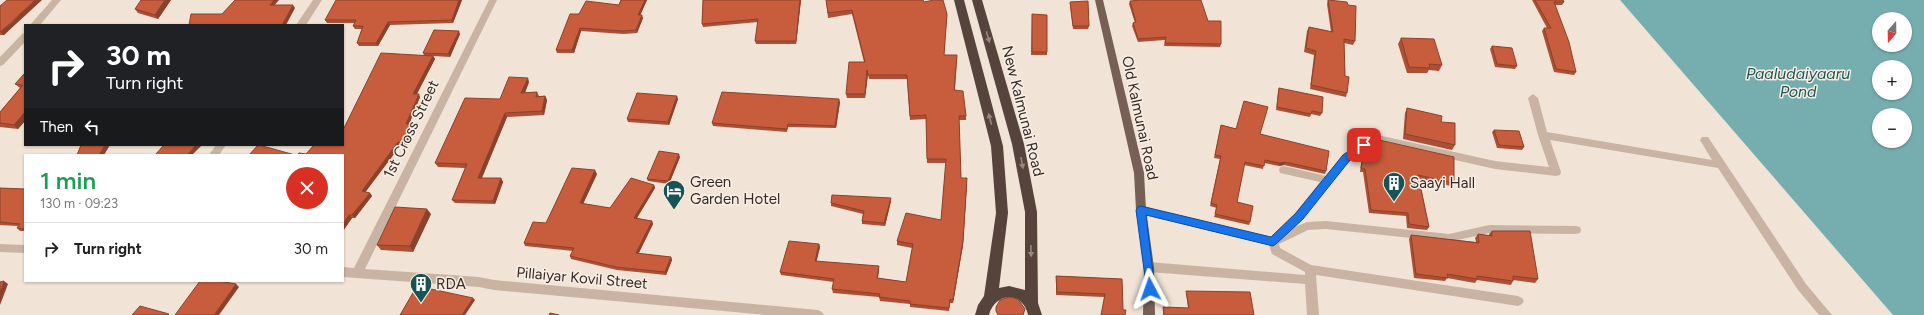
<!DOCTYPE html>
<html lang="en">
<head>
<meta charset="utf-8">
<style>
  body { margin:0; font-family:Figtree,sans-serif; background:#f6f6f6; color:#222; height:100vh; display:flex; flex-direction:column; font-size:15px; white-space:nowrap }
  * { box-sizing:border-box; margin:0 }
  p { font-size:13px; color:#767676 }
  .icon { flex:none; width:22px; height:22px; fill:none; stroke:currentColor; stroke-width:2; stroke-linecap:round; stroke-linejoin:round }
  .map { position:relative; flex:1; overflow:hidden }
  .sheet { position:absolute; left:24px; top:154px; width:320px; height:128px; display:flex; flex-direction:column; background:#fff; border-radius:0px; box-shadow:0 1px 3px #0004 }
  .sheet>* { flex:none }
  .hud { position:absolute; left:24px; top:24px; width:320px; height:122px; border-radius:0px; box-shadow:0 1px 3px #0004; background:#202124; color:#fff; overflow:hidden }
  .needle { width:26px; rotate:200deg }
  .fabs { position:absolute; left:1872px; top:12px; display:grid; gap:8px }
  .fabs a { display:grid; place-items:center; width:40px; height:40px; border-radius:50%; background:#fff; box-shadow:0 1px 3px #0004; font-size:20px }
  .pin { position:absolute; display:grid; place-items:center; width:34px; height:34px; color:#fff; margin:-17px; border-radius:8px; box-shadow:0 2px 6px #0006 }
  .me { position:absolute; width:44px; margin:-22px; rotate:356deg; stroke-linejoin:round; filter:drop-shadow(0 0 3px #0008) }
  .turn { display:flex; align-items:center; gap:14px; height:84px; padding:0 16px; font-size:18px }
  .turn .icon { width:52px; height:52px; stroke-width:2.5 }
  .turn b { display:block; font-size:28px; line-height:34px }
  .then { display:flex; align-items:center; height:38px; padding:0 16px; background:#0003; gap:8px; font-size:15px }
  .round { display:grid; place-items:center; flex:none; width:42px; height:42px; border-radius:21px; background:#f6f6f6 }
  .head { display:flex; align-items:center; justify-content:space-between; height:68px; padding:0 16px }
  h1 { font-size:24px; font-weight:600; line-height:30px; color:#1e9e55 }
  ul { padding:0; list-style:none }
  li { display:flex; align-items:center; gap:12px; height:52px; padding:0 16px; border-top:1px solid #e0e0e0 }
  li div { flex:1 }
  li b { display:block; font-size:15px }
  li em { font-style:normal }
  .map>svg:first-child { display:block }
</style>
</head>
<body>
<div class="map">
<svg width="1924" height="315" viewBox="0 0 1924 315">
  <rect width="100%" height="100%" fill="#f1e4d7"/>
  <path fill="#76adae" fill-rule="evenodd" d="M1620,0H1924V315H1893ZM1879,19H1905V45H1879ZM1879,67H1905V93H1879ZM1879,115H1905V141H1879Z"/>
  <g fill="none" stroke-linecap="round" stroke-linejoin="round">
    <path fill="#c9b4a3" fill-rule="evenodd" d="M52,0H61L40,25H30Z
      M313,0H322L306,25H296Z
      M489,0H497L365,269L479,277L494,280L818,310L822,312L824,315H766L494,290L479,287L343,277V267L354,268Z
      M25,33V42L3,65L0,66V57L22,34Z
      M1533,94L1538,98L1547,132L1712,160L1700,140L1702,137H1708L1806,284L1832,315H1819L1798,290L1718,168L1550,140L1561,172L1560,175L1556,176L1495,169L1375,142L1350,161L1295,227L1307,222L1326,221L1449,234L1489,225L1576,226L1580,227L1581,230L1580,233L1576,234L1489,233L1449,242L1326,229L1308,230L1279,244L1280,248L1311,265L1518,296L1522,298L1524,301L1522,304L1518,306L1316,275L1319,315H1307L1305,284L1149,272L1145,270L1144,267L1145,264L1149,262L1305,275V272L1272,254L1269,245L1141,214L1137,213L1136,210L1137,207L1141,206L1271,237L1295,213L1320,182L1280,173L1279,170L1280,167L1284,166L1326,176L1342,155L1373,134L1495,161L1549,167L1538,135L1528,98Z
      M216,145H226L219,155H209Z
      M0,244L25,245V253L0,252Z"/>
    <path fill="#766056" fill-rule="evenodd" d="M1095,0H1103L1144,173L1146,210L1154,267L1155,315H1143L1144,267L1136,210L1134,173Z"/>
    <path fill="#55433c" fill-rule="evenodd" d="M954,0H964L1003,146L1008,213L999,288L1009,286L1025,290V212L1012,144L972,0H982L1024,144L1037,212L1038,303L1042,315H1028C1023,291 995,292 989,315H975L978,305L984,296L996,213L991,146Z"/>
  </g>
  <path fill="#ac5035" d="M171,0L158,19L138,13L135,9Z
    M462,0L453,23L390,25L378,46H359L357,43L362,29H355L353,26L355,23H327L325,20Z
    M621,0H647L640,15L643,18L637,33L623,34L581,31L574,53H557L556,50L579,14L619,5Z
    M703,0H801L796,44H756L755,41L758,22L703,27L702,24Z
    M826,0H888L924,2L947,14L944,55L957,59L955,90L966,116V120H959L961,178L967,182L963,245L953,303H950L949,311L910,307V304L880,301L879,297L833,293L832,289L834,282L781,275L780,272L819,244L820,247L816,261L879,270L878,278L906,282L912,248L897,245V241L941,220L946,163H927L926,119L910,120L907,79H869L868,74L865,98H847L846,94L864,62L852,14L828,18Z
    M1328,0L1355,41L1353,45L1344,43L1345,76L1347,93L1346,97L1310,89L1314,55L1304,52L1307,31L1309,27L1331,32L1327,4Z
    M1532,0H1563L1564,2L1562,5H1555L1576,72L1574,75L1554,72L1542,31L1544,28H1547Z
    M1130,1L1208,21L1221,44L1220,47L1164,46L1165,40L1138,42L1132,26L1133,23H1135L1129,4Z
    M1070,2L1089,26L1088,29H1073L1070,5Z
    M0,6L8,31L4,35H0Z
    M1032,14L1047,52V55H1031Z
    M460,34L450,57L433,56L435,59L417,94L420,97L409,124L414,128L406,146H400L365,192L370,193L372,196L355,218H352L343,231V155L306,154L344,128L424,55L423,53Z
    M1401,38L1442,65L1439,71L1429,70L1427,73H1407L1398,44Z
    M1492,46L1517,66L1515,69L1495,67L1490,49Z
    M25,73V121L18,129L0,127V112L20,88L15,84Z
    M529,82L525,93L537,92L539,96H545L547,100L544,115L507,117L482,178H501L503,182L495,204L455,203L452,200L465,168L438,167L435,163L500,99Z
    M1279,88L1322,113L1320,116L1311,114L1310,117L1276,110L1278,91Z
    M678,99L669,125L628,122L627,119Z
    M840,102L836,128L788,127L787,132L713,126L712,123Z
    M1407,108L1441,122L1455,145L1452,150L1403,139L1405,113Z
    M1221,125L1260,134L1326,171L1325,174L1284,165L1279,166L1264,163L1263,169L1244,165L1237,202L1250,222L1249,225L1214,217L1217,208L1210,206L1220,159L1214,158Z
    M1494,130L1524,147L1522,150L1497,148L1492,132Z
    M1364,151L1454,183L1451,186L1419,179L1429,227L1427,230L1407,228L1406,216L1369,213L1363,172H1360L1362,155Z
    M680,157L669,184L648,181L647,179Z
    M597,174L583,204L610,208L654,185L655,188L637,218L652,221L653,224L638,254L671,257L672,260L666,275L617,270L571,259L570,256L573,251L525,246L524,243L546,223Z
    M0,188L25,189V231H20L17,228L18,226L0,225Z
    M891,201L885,226L862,224V221L863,214L831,206V203Z
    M431,214L413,252L381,250L377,245Z
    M1492,231L1538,279L1535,283L1513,280V281L1511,285L1477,280L1475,283L1447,278L1445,281L1414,278L1409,239L1411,235L1476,242L1475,238L1478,234L1489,236V234Z
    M1056,276L1122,279L1123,310L1125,315L1104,297L1056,295Z
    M1186,291L1254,315H1163V307L1188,308L1186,293Z"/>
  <path fill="#8c412b" d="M35,0H42L4,35L1,32Z
    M165,0H171L158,19L155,15Z
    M274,0H279L272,8L270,5Z
    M459,0H462L453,23L452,20Z
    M645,0H647L639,18L638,15Z
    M800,0H801L796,44V41Z
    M293,5L295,8L286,25H282Z
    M642,15L643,18L637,33L636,30Z
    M388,22L390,25L378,46L376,43Z
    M580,28L581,31L574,53L572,50Z
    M459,31L460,34L450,57L448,54Z
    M433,56L435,59L415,97L413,94Z
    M867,70L868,74L865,98V94Z
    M528,78L529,82L523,97L521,93Z
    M419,94L420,97L408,127L406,124Z
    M545,96L547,100L544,115L542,111Z
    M677,96L678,99L669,125L668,122Z
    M839,99L840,102L836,128L835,126Z
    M25,112V121L18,129L14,125Z
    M505,113L507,117L480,182L478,178Z
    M412,124L414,128L406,146L404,143Z
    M398,142L400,146L364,194L362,191Z
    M105,145H110L104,155H99Z
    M196,145H202L192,155H187Z
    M679,154L680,157L669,184L668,181Z
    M1285,162L1284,165L1279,166L1280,163Z
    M595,170L597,174L582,206L580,203Z
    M501,178L503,182L495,204L493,201Z
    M967,182L963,245L953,303V300Z
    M654,185L655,188L635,221L634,218Z
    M370,193L372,196L355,218L352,215Z
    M891,198V201L885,226L884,223Z
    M427,209L431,214L413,252L410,246Z
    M349,215L352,218L343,231V224Z
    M652,221L653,224L637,257L636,253Z
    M819,244L820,247L816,264L815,261Z
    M671,257L672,260L666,275L665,272Z
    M879,266V270L877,282V278Z
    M4,281L8,284L0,305V293Z
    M236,284L239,287L219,315H214Z
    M473,298L475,300L465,315H462Z"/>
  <path fill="#c85d3e" stroke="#8c412b" d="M7,0H35L5,28L0,32V6Z
    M141,0H165L155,15L135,9Z
    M235,0H274L270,5H293L282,25H189L191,14H222Z
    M336,0H459L452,20L388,22L376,43H357L363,26H353L356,20H325Z
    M621,0H645L638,15H642L636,30L622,31L580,28L572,50H556L570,14H579L586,1L619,5Z
    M703,0H800L796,41H755L758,19L702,24Z
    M826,0H923L924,2L934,0H943L947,14L944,55H957L954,90L963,91L966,116H959L961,178H967L963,241L953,300L950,299L949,308L910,304V301L879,297L880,294L832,289L834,279L780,272L789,241L819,244L815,261L879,266L877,278L906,282L913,244L897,241L906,213L941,220L946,159H927L926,115L910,116L907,75H868L867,70L865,94H846L849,62H865L852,10L828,13Z
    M1141,0H1201L1208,21H1221V44L1165,43L1166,37L1138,39L1133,23L1136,22L1130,1Z
    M1328,0L1347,2L1348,5L1356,6L1355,41L1344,39L1345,76L1349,77L1347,93L1311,85L1316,51L1306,48L1309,27L1333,32Z
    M1535,0H1563L1564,2H1554L1569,42L1576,72L1556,69L1544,28H1551Z
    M1088,1L1089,26H1073L1070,2Z
    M1032,14L1047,15V52H1032Z
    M434,30L459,31L448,54L423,53Z
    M1401,38L1434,39L1442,65L1429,64L1430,68L1409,67Z
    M1492,46L1512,48L1517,66L1497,64Z
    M381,53L433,56L413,94H419L406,124H412L404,143L398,142L362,191L370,193L352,215H349L343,224V155H297L299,153L306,154L314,145H343V127L344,128Z
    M25,73V112L14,125L0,123V112L23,85L15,84Z
    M509,77L528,78L521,93L537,92L536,97L545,96L542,111L505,113L478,178H501L493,201L452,200L467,164L435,163L465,98L500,99Z
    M1279,88L1323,97L1322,113L1312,111L1311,114L1277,107Z
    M722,92L839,99L835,126L788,124L787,129L712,123Z
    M637,93L677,96L668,122L627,119Z
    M1244,101L1268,107L1260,134L1329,151L1326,171L1285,162L1280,163L1265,160L1264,166L1245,162L1237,202L1253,206L1250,222L1215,214L1217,205L1211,203L1221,156L1215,155L1221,125L1236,129Z
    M1407,108L1442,116L1441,122L1455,123V145L1405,134Z
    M1494,130L1519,131L1524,147L1499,145Z
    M1379,140L1454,157V183L1418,175L1429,227L1409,224L1408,213L1371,210L1365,169L1361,168L1364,151Z
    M81,145H105L99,155H77Z
    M164,145H196L187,155H155Z
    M258,145H259L295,155H249Z
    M659,151L679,154L668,181L647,179Z
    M572,168L595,170L580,203L610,208L631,178L654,185L634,218L652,221L636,253L671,257L665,272L616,267L570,256L574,248L524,243L533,222L546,223Z
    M0,188L25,189V229L17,228L20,224L0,222Z
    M832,195L891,198L884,223L862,221L864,211L831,203Z
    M395,207L427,209L410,246L377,245Z
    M1492,231H1530L1538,279L1513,276V281L1477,276V279L1447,274L1448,278L1416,274L1411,235L1479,243L1478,234L1492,236Z
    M1056,276L1122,279L1123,310H1126L1125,315H1101L1105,294L1057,292Z
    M4,281L0,293V282Z
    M200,281H219L236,284L214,315H175Z
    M417,286L473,298L462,315H400Z
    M1186,291L1250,292L1254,315H1164L1163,307L1189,308Z
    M1009,297L1018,299L1025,309L1023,315H998L996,311V307L1000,300Z
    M140,306L169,314L168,315H132Z
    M550,313L559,315H549Z"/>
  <defs><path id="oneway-solid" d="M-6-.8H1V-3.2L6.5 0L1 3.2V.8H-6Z"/></defs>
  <g fill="#97877f">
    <use href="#oneway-solid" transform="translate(988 37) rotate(74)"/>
    <use href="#oneway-solid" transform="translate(990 119) rotate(-105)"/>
    <use href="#oneway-solid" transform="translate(1022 163) rotate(80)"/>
    <use href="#oneway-solid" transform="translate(1031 251) rotate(89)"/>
  </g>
  <path fill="#1a73e8" stroke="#114b97" d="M1364,141L1369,145L1368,147L1350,160L1303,219L1276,244L1273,246L1146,215L1155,289L1154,292H1147L1136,210L1138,207L1141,206L1271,237L1296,213L1343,155Z"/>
  <defs>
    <g id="building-pin" transform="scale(1.15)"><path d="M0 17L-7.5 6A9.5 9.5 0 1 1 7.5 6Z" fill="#1a5355" stroke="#f9eee3"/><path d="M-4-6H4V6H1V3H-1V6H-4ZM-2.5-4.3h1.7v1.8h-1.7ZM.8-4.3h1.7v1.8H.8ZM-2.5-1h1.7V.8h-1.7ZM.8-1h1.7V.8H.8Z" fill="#fff"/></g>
    <g id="hotel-pin" transform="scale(1.15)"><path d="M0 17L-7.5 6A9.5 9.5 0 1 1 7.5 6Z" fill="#1a5355" stroke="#f9eee3"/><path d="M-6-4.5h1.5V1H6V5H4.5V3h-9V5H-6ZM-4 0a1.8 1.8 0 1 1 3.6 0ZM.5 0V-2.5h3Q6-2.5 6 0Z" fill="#fff"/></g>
  </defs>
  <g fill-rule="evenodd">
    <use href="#building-pin" x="1394" y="183"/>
    <use href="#hotel-pin" x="674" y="191"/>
    <use href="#building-pin" x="421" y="284"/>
  </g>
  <g text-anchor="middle" stroke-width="3" stroke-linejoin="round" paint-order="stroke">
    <g font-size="15" fill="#342925" stroke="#f9eee3">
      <text transform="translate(1023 111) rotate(76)" y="5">New Kalmunai Road</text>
      <text transform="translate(1140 118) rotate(78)" y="5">Old Kalmunai Road</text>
      <text transform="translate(411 129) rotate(-64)" y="5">1st Cross Street</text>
      <text transform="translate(582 278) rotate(5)" y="5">Pillaiyar Kovil Street</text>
    </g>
    <g font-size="15" fill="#342925" stroke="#f9eee3" text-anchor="start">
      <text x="690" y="187">Green<tspan x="690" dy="17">Garden Hotel</tspan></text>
      <text x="1410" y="188">Saayi Hall</text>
      <text x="436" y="289">RDA</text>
    </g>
    <g font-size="16" font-style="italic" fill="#1a5355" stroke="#f9eee3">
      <text x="1798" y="79">Paaludaiyaaru<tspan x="1798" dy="18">Pond</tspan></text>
    </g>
  </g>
</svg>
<div class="fabs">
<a><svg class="needle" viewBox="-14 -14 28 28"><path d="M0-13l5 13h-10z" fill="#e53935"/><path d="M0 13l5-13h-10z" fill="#767676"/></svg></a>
<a>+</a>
<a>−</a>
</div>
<div class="pin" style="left:1364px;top:145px;background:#d93025"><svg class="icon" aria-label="arrive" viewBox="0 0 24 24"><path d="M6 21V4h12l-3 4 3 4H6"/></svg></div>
<svg class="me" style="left:1150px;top:289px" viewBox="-20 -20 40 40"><path d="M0-17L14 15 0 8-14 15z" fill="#1a73e8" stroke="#fff" stroke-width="4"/></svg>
<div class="hud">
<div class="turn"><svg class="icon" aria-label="right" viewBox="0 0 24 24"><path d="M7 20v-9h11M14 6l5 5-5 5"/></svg><div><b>30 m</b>Turn right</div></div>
<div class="then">Then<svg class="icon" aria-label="left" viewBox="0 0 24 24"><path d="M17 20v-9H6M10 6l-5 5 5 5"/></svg></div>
</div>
<section class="sheet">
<div class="head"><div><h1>1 min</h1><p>130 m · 09:23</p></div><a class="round" style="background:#d93025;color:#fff"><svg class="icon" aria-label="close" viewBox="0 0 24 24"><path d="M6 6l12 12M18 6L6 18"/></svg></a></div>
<ul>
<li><svg class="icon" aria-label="right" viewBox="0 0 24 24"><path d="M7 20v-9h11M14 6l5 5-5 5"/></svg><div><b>Turn right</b></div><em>30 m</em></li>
</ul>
</section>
</div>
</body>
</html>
